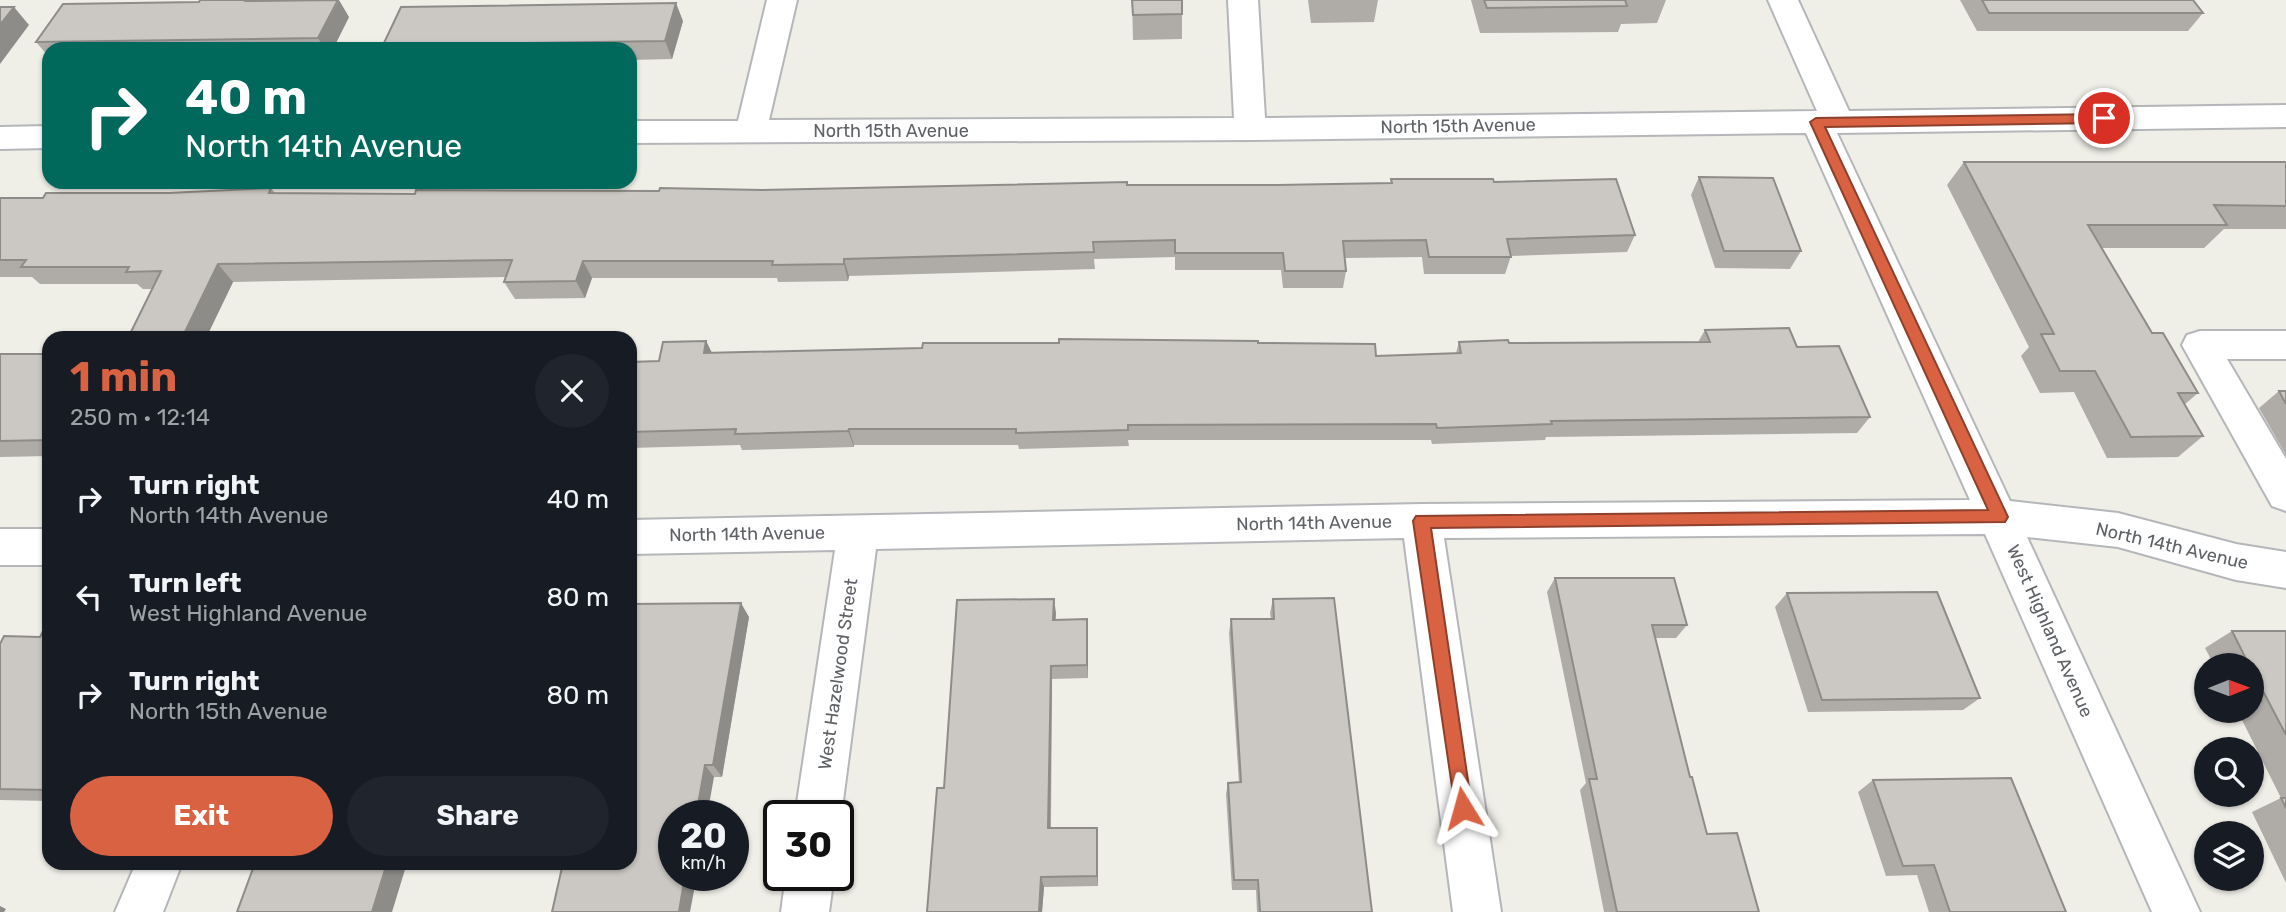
<!DOCTYPE html>
<html lang="en">
<head>
<meta charset="utf-8">
<style>
  body { margin:0; font-family:Rubik,sans-serif; background:#20242c; color:#f1f3f6; height:100vh; display:flex; flex-direction:column; font-size:26px; white-space:nowrap }
  * { box-sizing:border-box; margin:0 }
  p { font-size:23px; color:#9ea1a6 }
  .icon { flex:none; width:38px; height:38px; fill:none; stroke:currentColor; stroke-width:2; stroke-linecap:round; stroke-linejoin:round }
  .map { position:relative; flex:1; overflow:hidden }
  .side { position:absolute; left:42px; top:331px; width:595px; height:539px; display:flex; flex-direction:column; background:#171b24; border-radius:21px; box-shadow:0 2px 5px #0004 }
  .side>* { flex:none }
  .top-card { position:absolute; left:42px; top:42px; width:595px; height:147px; border-radius:21px; box-shadow:0 2px 5px #0004; background:#00695c; color:#fff; overflow:hidden }
  .needle { width:46px; rotate:89deg }
  .buttons { position:absolute; left:2194px; top:653px; display:grid; gap:14px }
  .buttons a { display:grid; place-items:center; width:70px; height:70px; border-radius:50%; background:#171b24; box-shadow:0 2px 5px #0004; font-size:35px }
  .speed { position:absolute; left:658px; top:800px; display:flex; gap:14px; font-size:35px; font-weight:700; text-align:center }
  .speed>* { display:grid; place-content:center; width:91px; height:91px; border-radius:50%; background:#171b24; box-shadow:0 2px 5px #0004; line-height:1 }
  .speed small { font-size:18px; font-weight:400 }
  .speed .limit { border:4px solid #111; border-radius:10px; background:#fff; color:#111 }
  .pin { position:absolute; display:grid; place-items:center; width:60px; height:60px; color:#fff; margin:-30px; border:4px solid #fff; border-radius:50%; box-shadow:0 2px 7px #0007 }
  .me { position:absolute; width:77px; margin:-38px; rotate:352deg; stroke-linejoin:round; filter:drop-shadow(0 0 5px #0008) }
  .turn { display:flex; align-items:center; gap:24px; height:147px; padding:0 28px; font-size:32px }
  .turn .icon { width:91px; height:91px; stroke-width:2.5 }
  .turn b { display:block; font-size:49px; line-height:60px }
  .round { display:grid; place-items:center; flex:none; width:74px; height:74px; border-radius:37px; background:#20242c }
  .head { display:flex; align-items:center; justify-content:space-between; height:119px; padding:0 28px }
  h1 { font-size:42px; font-weight:700; line-height:52px; color:#d96243 }
  .button { display:flex; gap:14px; margin-top:auto; padding:14px 28px }
  .button a { flex:1; height:80px; border-radius:42px; background:#d96243; color:#fff; font-size:28px; font-weight:700; line-height:80px; text-align:center }
  .button a+a { background:#20242c; color:#f1f3f6 }
  ul { padding:0; list-style:none }
  li { display:flex; align-items:center; gap:21px; height:98px; padding:0 28px }
  li div { flex:1 }
  li b { display:block; font-size:26px }
  li em { font-style:normal }
  .map>svg:first-child { display:block }
</style>
</head>
<body>
<div class="map">
<svg width="2286" height="912" viewBox="0 0 2286 912">
  <rect width="100%" height="100%" fill="#efeee7"/>
  <g fill="none" stroke-linecap="round" stroke-linejoin="round">
    <g stroke="#b4b6ba" stroke-width="4">
      <path id="minor" d="M767,0H797L769,120L1234,118L1228,0H1258L1265,118L1817,111L1768,0H1798L1849,111L2286,105V127L1837,133L2010,501L2118,513L2236,544L2286,552V588L2236,580L2118,547L2027,537L2200,912H2152L1985,534L1444,538L1501,912H1453L1404,538L876,549L841,816L838,822V816H795L835,550L630,554V520L1422,504L1970,500L1806,133L1250,140L630,143V121H738Z
        M49,126V148L0,149V127Z
        M2200,331H2286V359H2227L2286,459V511L2272,506L2182,345L2187,335Z
        M0,529H49V565H0Z
        M136,863H182L163,912H115Z
        M786,875H834L829,912H781Z"/>
    </g>
    <use href="#minor" fill="#fff" fill-rule="evenodd"/>
  </g>
  <path fill="#afaca8" d="M1132,0L1182,14V39L1133,40Z
    M1308,0H1378L1374,22L1311,23Z
    M1471,0H1666L1657,23L1621,24L1618,32L1480,33Z
    M1960,0H2193L2203,13L2188,31H1977Z
    M267,1L349,17L333,49H49V57L36,42Z
    M683,21L672,59L630,60V49H385L383,45Z
    M1964,162H2286V229H2224L2204,248H2102L2152,333L2198,393L2184,405L2203,436L2178,457L2107,458L2074,392L2040,393L2021,356L2029,347L1947,185Z
    M1699,177L1801,251L1790,269L1715,268L1691,195Z
    M1391,179L1494,182L1635,235L1627,252L1511,256L1505,274H1424L1422,257L1345,258L1346,271L1343,288H1283L1281,270H1175V257L1094,259L1095,269L849,276L848,281L778,282L777,278H592L585,298L515,299L504,282L506,277L233,282L206,338H128L152,289H143L137,284H40L32,277H0V198H43L271,188L275,193L415,194L1127,185H1277L1391,183Z
    M1705,330L1797,347L1870,417L1857,433L1546,437L1545,440L1432,444L1431,440H1128L1129,446L1019,449L1018,445H854V447L742,450L740,445L630,448V362L659,361L706,341L712,353L1258,343L1376,356L1456,353L1459,342H1698Z
    M0,354H49V456L0,457Z
    M2279,391H2286V455L2259,408Z
    M1555,578L1687,625L1676,638H1655L1690,777L1707,834L1759,912H1604L1580,790L1586,783L1547,592Z
    M1787,593L1980,698L1963,710L1808,712L1775,607Z
    M1054,599L1055,620L1087,619L1088,633V678L1052,679L1051,828L1098,838V886L1044,887L1042,912H927L944,788Z
    M1273,599L1372,912H1257L1256,890H1232L1226,794L1228,783H1239L1229,633L1231,619H1271L1270,613Z
    M749,617L722,777H714L563,863Z
    M49,619V801L0,800V644L40,637Z
    M2232,631H2286V883L2252,812L2281,798L2237,710H2252V665H2214L2205,648Z
    M1873,780L2066,912H1929L1917,875L1886,876L1858,792Z"/>
  <path fill="#8e8c88" d="M339,0L349,17L333,49H325L318,38Z
    M676,3L683,21L672,59L665,41Z
    M14,7L29,25L0,64V25Z
    M844,259L849,276L848,281L844,264Z
    M583,261L592,278L585,298L576,281Z
    M218,264L233,282L206,338H182Z
    M706,341L714,357L704,353Z
    M849,429L854,445V447L848,431Z
    M1054,599L1056,613L1055,634L1053,620Z
    M741,603L749,617L722,777L713,765Z
    M1087,619L1088,633V678L1087,665Z
    M1051,666L1052,679L1050,839L1048,828Z
    M705,765L714,777L707,816H696Z
    M1097,828L1098,838V886L1097,876Z
    M387,863H407L392,912H372Z
    M685,875H697L690,912H679Z
    M1041,877L1044,887L1042,912H1039Z
    M0,906L6,909L4,912H0Z"/>
  <path fill="#cbc8c3" stroke="#8e8c88" stroke-width="2" d="M200,0H245V1L338,0L318,38L36,42L63,4L199,2Z
    M1132,0H1182V14L1133,15Z
    M1484,0H1625L1627,6L1487,8Z
    M1982,0H2193L2203,13H1989Z
    M676,3L665,41L383,45L401,7Z
    M0,7H14L0,25Z
    M1964,162H2286V206L2214,205L2227,225H2088L2152,333H2163L2198,393H2178L2203,436L2131,437L2095,371H2060L2041,334H2054Z
    M1699,177L1773,178L1801,251H1724Z
    M1391,179H1493L1494,182L1616,179L1635,235L1507,239L1511,257H1429L1426,240L1343,241L1346,271H1285L1283,253H1175V240L1093,242L1094,252L844,259V264L772,265L773,261H583L576,281L504,282L512,260L218,264L182,338H128L161,271L126,272L129,267H21L26,260H0V198H43L46,193H169L271,188L269,193L415,194L416,190L659,191L660,188L762,190L1127,182V185H1277L1392,183Z
    M1789,328L1797,347L1839,346L1870,417L1551,421L1552,424L1437,428L1436,424L1128,425V430L1016,433V429H849L848,431L735,434L736,429L630,432V362L659,361L663,342L706,341L704,353L922,348L923,343H1059V339L1258,341V343L1375,344L1376,356L1461,353L1459,342L1508,340L1509,343L1710,342L1705,330Z
    M0,354H49V440L0,441Z
    M2279,391H2286V404Z
    M1555,578H1674L1687,625H1652L1690,777H1692L1707,834L1737,833L1759,912H1617L1589,779H1597Z
    M1937,592L1980,698L1822,700L1787,593Z
    M1334,598L1372,912H1260L1258,880H1234L1228,783L1241,782L1231,619H1274L1273,599Z
    M1054,599L1053,620L1087,619V665L1051,666L1048,828H1097V876L1041,877L1039,912H927L937,788H944L957,600Z
    M741,603L713,765H705L696,816H674V875H685L679,912H552L563,863H630V604Z
    M49,619V787L48,790L0,789V644L4,636L40,637Z
    M2232,631H2286V735L2252,670V665H2249Z
    M2011,778L2066,912H1950L1934,865L1903,866L1873,780Z
    M2281,798H2286V808Z
    M255,863H387L372,912H237Z"/>
  <path fill="#d96243" stroke="#8d402c" stroke-width="2" d="M2104,114L2110,118L2104,123L1825,127L2008,517L2005,522L1431,528L1472,808L1469,814L1463,817L1456,814L1413,521L1416,516L1988,510L1810,122L1816,118Z"/>
  <g text-anchor="middle" stroke-width="7" stroke-linejoin="round" paint-order="stroke">
    <g font-size="18" fill="#5e6165" stroke="#fff">
      <text transform="translate(1458 126) rotate(-1)" y="6">North 15th Avenue</text>
      <text x="891" y="137">North 15th Avenue</text>
      <text transform="translate(1314 523) rotate(-1)" y="6">North 14th Avenue</text>
      <text transform="translate(747 534) rotate(-1)" y="6">North 14th Avenue</text>
      <text transform="translate(2172 546) rotate(13)" y="6">North 14th Avenue</text>
      <text transform="translate(2050 631) rotate(66)" y="6">West Highland Avenue</text>
      <text transform="translate(838 674) rotate(-82)" y="6">West Hazelwood Street</text>
    </g>
  </g>
</svg>
<div class="buttons">
<a><svg class="needle" viewBox="-14 -14 28 28"><path d="M0-13l5 13h-10z" fill="#e53935"/><path d="M0 13l5-13h-10z" fill="#9ea1a6"/></svg></a>
<a><svg class="icon" aria-label="search" viewBox="0 0 24 24"><circle cx="10" cy="10" r="6"/><path d="M15 15l6 6"/></svg></a>
<a><svg class="icon" aria-label="layers" viewBox="0 0 24 24"><path d="M12 4l9 5-9 5-9-5zM3 14l9 5 9-5"/></svg></a>
</div>
<div class="speed"><div>20<small>km/h</small></div><div class="limit">30</div></div>
<div class="pin" style="left:2104px;top:118px;background:#d93025"><svg class="icon" aria-label="arrive" viewBox="0 0 24 24"><path d="M6 21V4h12l-3 4 3 4H6"/></svg></div>
<svg class="me" style="left:1463px;top:808px" viewBox="-20 -20 40 40"><path d="M0-17L14 15 0 8-14 15z" fill="#d96243" stroke="#fff" stroke-width="4"/></svg>
<div class="top-card">
<div class="turn"><svg class="icon" aria-label="right" viewBox="0 0 24 24"><path d="M7 20v-9h11M14 6l5 5-5 5"/></svg><div><b>40 m</b>North 14th Avenue</div></div>
</div>
<section class="side">
<div class="head"><div><h1>1 min</h1><p>250 m · 12:14</p></div><a class="round"><svg class="icon" aria-label="close" viewBox="0 0 24 24"><path d="M6 6l12 12M18 6L6 18"/></svg></a></div>
<ul>
<li><svg class="icon" aria-label="right" viewBox="0 0 24 24"><path d="M7 20v-9h11M14 6l5 5-5 5"/></svg><div><b>Turn right</b><p>North 14th Avenue</p></div><em>40 m</em></li>
<li><svg class="icon" aria-label="left" viewBox="0 0 24 24"><path d="M17 20v-9H6M10 6l-5 5 5 5"/></svg><div><b>Turn left</b><p>West Highland Avenue</p></div><em>80 m</em></li>
<li><svg class="icon" aria-label="right" viewBox="0 0 24 24"><path d="M7 20v-9h11M14 6l5 5-5 5"/></svg><div><b>Turn right</b><p>North 15th Avenue</p></div><em>80 m</em></li>
</ul>
<div class="button"><a>Exit</a><a>Share</a></div>
</section>
</div>
</body>
</html>
